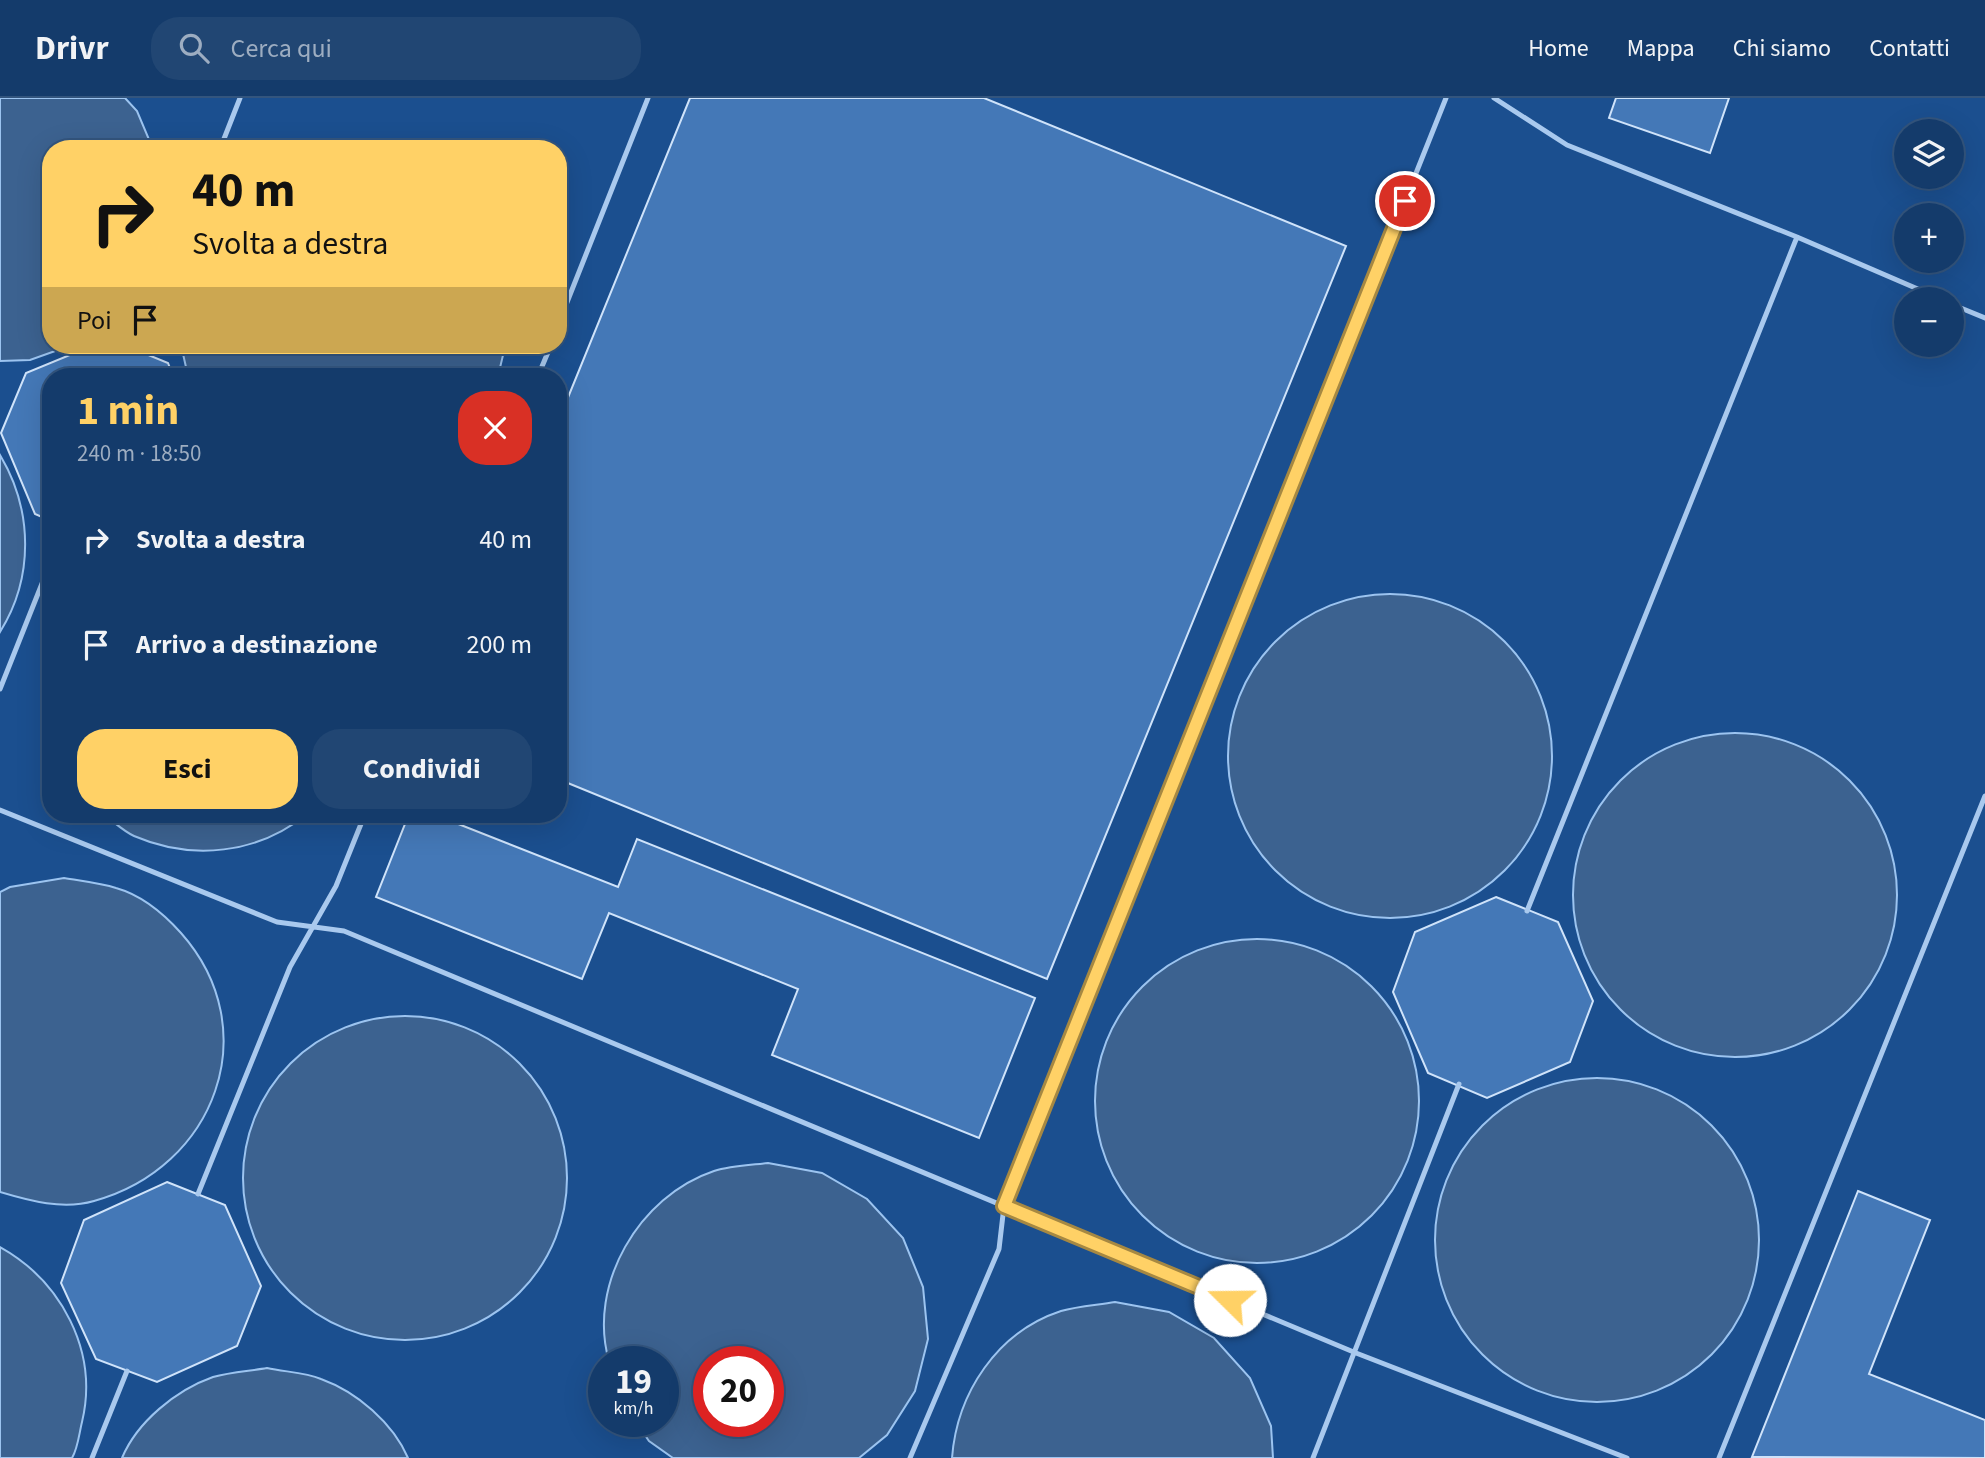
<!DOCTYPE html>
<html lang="it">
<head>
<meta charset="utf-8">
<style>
  body { margin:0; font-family:"Source Sans 3",sans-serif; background:#214673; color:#f1f3f6; height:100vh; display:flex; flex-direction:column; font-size:26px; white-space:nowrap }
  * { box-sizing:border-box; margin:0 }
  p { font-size:23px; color:#9dadc1 }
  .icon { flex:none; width:38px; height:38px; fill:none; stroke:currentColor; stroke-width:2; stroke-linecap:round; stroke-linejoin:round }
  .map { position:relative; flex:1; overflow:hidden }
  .sheet { position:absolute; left:42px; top:270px; width:525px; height:455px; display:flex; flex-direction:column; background:#143b6b; border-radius:28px; box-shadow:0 7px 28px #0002,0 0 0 2px #33557e }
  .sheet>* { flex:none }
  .top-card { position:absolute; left:42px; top:42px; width:525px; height:214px; border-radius:28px; box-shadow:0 7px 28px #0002,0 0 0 2px #33557e; background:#ffd166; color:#111; overflow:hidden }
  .tools { position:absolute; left:1894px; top:21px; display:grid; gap:14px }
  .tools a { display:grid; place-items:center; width:70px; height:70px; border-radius:50%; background:#143b6b; box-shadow:0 7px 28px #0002,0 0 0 2px #33557e; font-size:35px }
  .speed { position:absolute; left:588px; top:1248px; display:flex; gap:14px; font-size:35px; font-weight:700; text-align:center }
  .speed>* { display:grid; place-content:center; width:91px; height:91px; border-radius:50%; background:#143b6b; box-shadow:0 7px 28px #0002,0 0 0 2px #33557e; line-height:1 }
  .speed small { font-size:18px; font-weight:400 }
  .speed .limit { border:10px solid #d22; background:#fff; color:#111 }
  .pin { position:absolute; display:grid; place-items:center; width:60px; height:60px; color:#fff; margin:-30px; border:4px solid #fff; border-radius:50%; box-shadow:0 2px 7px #0007 }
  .me { position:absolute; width:77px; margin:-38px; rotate:292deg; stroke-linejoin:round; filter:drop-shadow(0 0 5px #0008) }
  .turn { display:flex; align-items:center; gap:24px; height:147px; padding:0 35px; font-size:32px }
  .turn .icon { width:91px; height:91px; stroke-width:2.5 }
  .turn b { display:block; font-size:49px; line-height:60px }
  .then { display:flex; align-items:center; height:66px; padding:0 35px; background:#0003; gap:14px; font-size:26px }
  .round { display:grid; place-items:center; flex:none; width:74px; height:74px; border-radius:28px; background:#214673 }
  .headline { display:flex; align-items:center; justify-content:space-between; height:119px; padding:0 35px }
  h1 { font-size:42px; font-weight:700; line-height:52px; color:#ffd166 }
  .button { display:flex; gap:14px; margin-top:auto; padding:14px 35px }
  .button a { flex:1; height:80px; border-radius:28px; background:#ffd166; color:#111; font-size:28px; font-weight:700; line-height:80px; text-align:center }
  .button a+a { background:#214673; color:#f1f3f6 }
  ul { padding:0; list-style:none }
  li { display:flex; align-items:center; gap:21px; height:105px; padding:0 35px }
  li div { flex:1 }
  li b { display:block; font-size:26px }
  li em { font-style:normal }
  header { display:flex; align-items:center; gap:42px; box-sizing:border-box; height:98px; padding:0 35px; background:#143b6b; border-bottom:2px solid #33557e }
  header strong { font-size:33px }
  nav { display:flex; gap:38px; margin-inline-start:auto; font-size:24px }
  .search { width:490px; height:63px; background:#214673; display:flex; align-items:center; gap:18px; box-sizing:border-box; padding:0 24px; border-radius:28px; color:#9dadc1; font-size:26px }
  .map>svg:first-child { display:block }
</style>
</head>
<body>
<header>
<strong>Drivr</strong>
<div class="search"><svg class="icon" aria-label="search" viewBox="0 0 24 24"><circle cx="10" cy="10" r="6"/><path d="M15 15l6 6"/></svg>Cerca qui</div>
<nav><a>Home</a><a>Mappa</a><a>Chi siamo</a><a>Contatti</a></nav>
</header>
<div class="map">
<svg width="1985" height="1360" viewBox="0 0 1985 1360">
  <rect width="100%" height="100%" fill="#1b4f8f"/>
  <path fill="#3c6290" stroke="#9cc4f0" stroke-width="2" fill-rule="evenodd" d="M0,0H125L137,13L153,51H51V247H72L30,262L0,263Z
    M181,247H505V249L498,278H188Z
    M0,357C33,412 34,480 0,534Z
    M1228 658a162 162 0 1 1 324 0a162 162 0 1 1-324 0Z
    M51,544V635C43,607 39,572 51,544Z
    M1573 797a162 162 0 1 1 324 0a162 162 0 1 1-324 0Z
    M103,716H307C258,756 192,763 134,738C123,733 113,723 103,716Z
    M64,780C81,783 100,785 116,790C141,797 164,816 181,835C267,932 215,1070 94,1103C63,1112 30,1103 0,1094V794L10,789Z
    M1095 1003a162 162 0 1 1 324 0a162 162 0 1 1-324 0Z
    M243 1080a162 162 0 1 1 324 0a162 162 0 1 1-324 0Z
    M1435 1142a162 162 0 1 1 324 0a162 162 0 1 1-324 0Z
    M768,1065L822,1075L867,1101L903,1140L923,1189L928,1241L915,1293L887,1337L859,1360H673L649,1343L635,1323H663V1264L609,1263C587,1187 639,1098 714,1073C730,1068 751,1067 768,1065ZM709,1264H768V1323H709Z
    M0,1149C61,1183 99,1253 82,1324C79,1336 78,1350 72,1360H0Z
    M1115,1204L1169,1214L1214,1240L1250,1280L1271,1328L1273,1360H952C957,1295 997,1234 1061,1213C1078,1208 1098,1207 1115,1204Z
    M267,1270C284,1274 305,1274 321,1281C357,1294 393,1325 408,1360H122C137,1324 176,1292 213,1279C230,1274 250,1273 267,1270Z"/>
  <path fill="#4478b7" stroke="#cfe3fa" stroke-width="2" d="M690,0H984L1346,148L1047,881L558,681V324Z
    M1616,0H1729L1710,55L1609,20Z
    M94,247H124L168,265L173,278H51V423L35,416L1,335L26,275Z
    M409,716H433L618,789L637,741L1035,900L979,1040L772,957L798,891L609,815L582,881L376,799Z
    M1496,799L1558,824L1593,903L1570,964L1487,1000L1428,975L1393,894L1415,834Z
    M167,1084L225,1107L261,1188L237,1248L157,1284L96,1261L61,1185L84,1122Z
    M1858,1093L1930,1122L1869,1276L1985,1322V1360L1752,1359Z"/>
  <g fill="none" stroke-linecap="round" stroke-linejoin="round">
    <path stroke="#a9c9ee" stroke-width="5" d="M1494,0L1567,47L1797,139L1941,201
      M220,51L240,0
      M1951,206L1985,220
      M558,227L648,0
      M138,253L140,247
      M538,278L551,247
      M0,591L51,463
      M0,712L277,824L344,833L1356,1255L1627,1360
      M1527,813L1797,139
      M198,1096L290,869L336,788L365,716
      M92,1360L127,1273
      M910,1360L999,1151L1004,1108L1446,0
      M1313,1360L1459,986
      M1719,1360L1985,698"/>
  </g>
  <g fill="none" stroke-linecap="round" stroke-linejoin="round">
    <g stroke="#a68842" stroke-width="18">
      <path id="route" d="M1230,1202L1004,1108L1405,103"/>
    </g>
    <use href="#route" stroke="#ffd166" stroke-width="12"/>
  </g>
</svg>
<div class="tools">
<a><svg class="icon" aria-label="layers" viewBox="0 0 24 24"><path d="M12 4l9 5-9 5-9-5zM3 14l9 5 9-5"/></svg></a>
<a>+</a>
<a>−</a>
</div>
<div class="speed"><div>19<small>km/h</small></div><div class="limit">20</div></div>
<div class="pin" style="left:1405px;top:103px;background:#d93025"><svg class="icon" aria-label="arrive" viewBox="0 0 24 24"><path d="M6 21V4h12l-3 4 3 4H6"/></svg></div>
<svg class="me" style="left:1230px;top:1202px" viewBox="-20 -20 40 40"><circle r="19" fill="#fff"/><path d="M0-13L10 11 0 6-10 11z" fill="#ffd166"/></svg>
<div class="top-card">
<div class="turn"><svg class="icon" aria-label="right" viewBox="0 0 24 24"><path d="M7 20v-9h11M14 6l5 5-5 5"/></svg><div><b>40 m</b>Svolta a destra</div></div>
<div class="then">Poi<svg class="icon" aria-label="arrive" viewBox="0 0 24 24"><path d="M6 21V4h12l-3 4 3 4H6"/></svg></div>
</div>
<section class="sheet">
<div class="headline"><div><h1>1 min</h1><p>240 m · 18:50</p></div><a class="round" style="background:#d93025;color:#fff"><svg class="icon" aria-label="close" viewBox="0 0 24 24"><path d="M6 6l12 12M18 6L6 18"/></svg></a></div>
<ul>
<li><svg class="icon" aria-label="right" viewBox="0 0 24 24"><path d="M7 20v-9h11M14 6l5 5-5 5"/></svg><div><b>Svolta a destra</b></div><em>40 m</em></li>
<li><svg class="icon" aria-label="arrive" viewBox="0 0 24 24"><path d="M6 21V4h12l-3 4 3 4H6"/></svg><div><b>Arrivo a destinazione</b></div><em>200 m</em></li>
</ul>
<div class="button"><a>Esci</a><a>Condividi</a></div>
</section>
</div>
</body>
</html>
